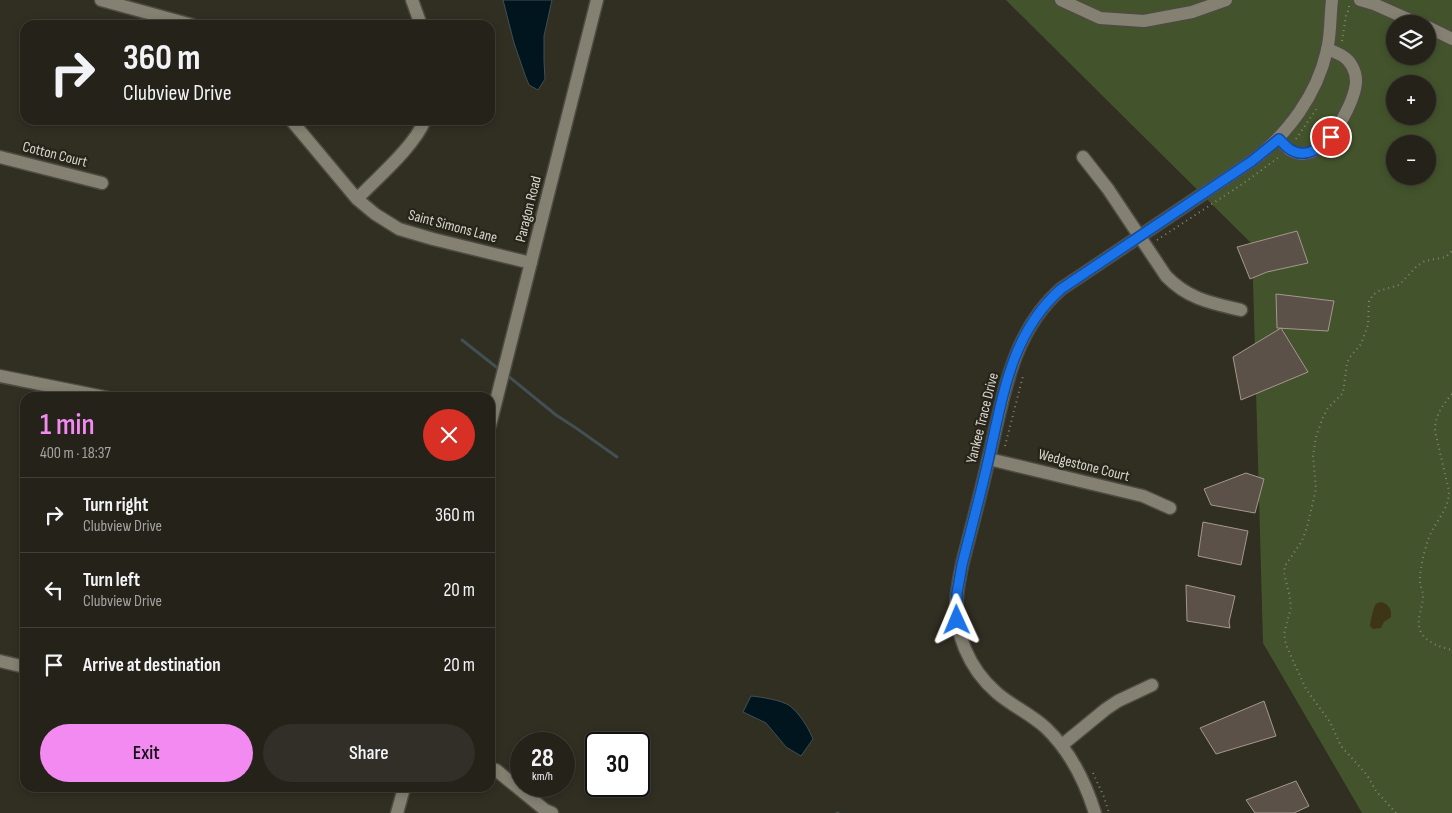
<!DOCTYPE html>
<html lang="en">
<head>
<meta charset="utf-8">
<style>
  body { margin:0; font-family:"Sofia Sans Condensed",sans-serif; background:#312f27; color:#f1f3f6; height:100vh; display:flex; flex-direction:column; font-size:19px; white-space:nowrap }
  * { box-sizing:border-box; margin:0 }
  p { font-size:16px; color:#a3a4a2 }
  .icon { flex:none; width:28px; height:28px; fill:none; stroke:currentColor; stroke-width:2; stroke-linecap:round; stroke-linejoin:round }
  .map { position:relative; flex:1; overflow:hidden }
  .side { position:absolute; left:20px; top:392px; width:475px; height:400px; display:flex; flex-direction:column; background:#25221a; border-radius:15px; box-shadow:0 2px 8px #0003,0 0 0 1px #423f39 }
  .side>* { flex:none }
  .guide { position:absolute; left:20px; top:20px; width:475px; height:105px; border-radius:15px; box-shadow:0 2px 8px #0003,0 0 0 1px #423f39; background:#25221a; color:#f1f3f6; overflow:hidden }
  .controls { position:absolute; left:1386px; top:15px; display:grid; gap:10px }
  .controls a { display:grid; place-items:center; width:50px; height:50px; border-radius:50%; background:#25221a; box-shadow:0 2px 8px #0003,0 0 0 1px #423f39; font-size:25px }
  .speed { position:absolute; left:510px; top:732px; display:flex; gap:10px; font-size:25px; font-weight:700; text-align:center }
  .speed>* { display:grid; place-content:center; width:65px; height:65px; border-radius:50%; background:#25221a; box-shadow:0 2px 8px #0003,0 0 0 1px #423f39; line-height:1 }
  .speed small { font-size:12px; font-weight:400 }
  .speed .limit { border:2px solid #111; border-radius:8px; background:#fff; color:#111 }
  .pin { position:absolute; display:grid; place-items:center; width:42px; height:42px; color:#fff; margin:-21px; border:2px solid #fff; border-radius:50%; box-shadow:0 1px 5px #0007 }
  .me { position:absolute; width:55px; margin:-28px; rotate:359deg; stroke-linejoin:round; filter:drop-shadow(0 0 4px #0008) }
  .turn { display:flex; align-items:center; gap:18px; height:105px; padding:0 20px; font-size:22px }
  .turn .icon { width:65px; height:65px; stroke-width:2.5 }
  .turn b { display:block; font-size:35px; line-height:42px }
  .round { display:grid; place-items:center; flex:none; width:52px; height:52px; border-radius:26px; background:#312f27 }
  .summary { display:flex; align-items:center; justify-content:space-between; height:85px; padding:0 20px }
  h1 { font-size:30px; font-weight:600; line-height:38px; color:#f38af1 }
  .button { display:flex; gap:10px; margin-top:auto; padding:10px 20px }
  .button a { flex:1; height:58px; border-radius:30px; background:#f38af1; color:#111; font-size:20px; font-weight:600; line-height:58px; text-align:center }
  .button a+a { background:#312f27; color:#f1f3f6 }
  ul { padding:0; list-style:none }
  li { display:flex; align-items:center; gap:15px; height:75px; padding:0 20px; border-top:1px solid #423f39 }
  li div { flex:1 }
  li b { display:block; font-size:19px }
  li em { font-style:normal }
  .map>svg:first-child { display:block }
</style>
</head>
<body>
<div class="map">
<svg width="1452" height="813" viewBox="0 0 1452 813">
  <rect width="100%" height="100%" fill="#312e22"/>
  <path fill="#43542c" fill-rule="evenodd" d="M1006,0H1452V813H1362L1263,643L1252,244ZM1395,24H1428V56H1395ZM1395,84H1428V116H1395ZM1395,144H1428V176H1395Z"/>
  <path fill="#3d3515" d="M1380,602C1388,603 1392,609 1391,617L1384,622L1381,628L1373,629L1370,626C1370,623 1374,605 1376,604C1377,603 1379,603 1380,602Z"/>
  <path fill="#01151e" stroke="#424f53" d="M503,0H552L544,36V61L545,79L538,90L529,85L525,75L514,43Z
    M751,696C761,697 782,700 790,706C800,714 808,727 813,739L801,756L786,747L766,723L743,712Z"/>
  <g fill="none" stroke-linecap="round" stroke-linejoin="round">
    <path stroke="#424f53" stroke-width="3" d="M462,340L500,370
      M507,375L556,415L576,428L617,457
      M837,813H838"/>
  </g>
  <path fill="#5c5148" stroke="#a4988e" d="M1297,231L1308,263L1267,272L1250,279L1237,247Z
    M1276,294L1334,301L1328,331L1277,328Z
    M1281,328L1308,372L1241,400L1233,357Z
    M1246,473L1264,479L1255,513L1211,505L1204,489Z
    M1203,522L1248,531L1241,565L1198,556Z
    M1186,585L1235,596L1229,622L1230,628L1187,621Z
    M1264,701L1276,736L1216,754L1200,728Z
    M1296,781L1309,806L1294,813H1255L1246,800Z"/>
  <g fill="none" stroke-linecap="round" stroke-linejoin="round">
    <g stroke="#4e4b42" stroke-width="15">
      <path id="minor" d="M101,0L192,25
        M412,0L421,25
        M1061,0L1100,18L1144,21L1192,12L1226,0
        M1360,0L1374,4L1419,24
        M1428,27L1452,39
        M291,120L357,199L375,214L399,229L433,239L531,263
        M1279,139C1282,142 1286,147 1290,150C1320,169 1350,111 1355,89C1357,81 1356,73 1352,66C1347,56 1337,53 1327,49
        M0,157L102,183
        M1083,157L1108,189L1166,276C1188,299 1211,303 1241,310
        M357,199C378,177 413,148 425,120
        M0,376L109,398
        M490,425L597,0
        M989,459L1143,496L1170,508
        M0,661L25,667
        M1062,745L1106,709L1118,701L1152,685
        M490,768L496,770L545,810L552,813
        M397,813L404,788
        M1095,813C1085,781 1071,752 1046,728C1031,714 1012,706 997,693C969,669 953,632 957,595C958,585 960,575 962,565C971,529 981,493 989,457C1004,396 1011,333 1061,289L1252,161C1288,134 1317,95 1327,50C1331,34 1330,16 1332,0"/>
    </g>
    <path stroke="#868379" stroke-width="2" stroke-dasharray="1 4" stroke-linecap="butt" d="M1342,41L1346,15L1349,9V5
      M1296,139L1317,108
      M1157,240L1244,183L1279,157
      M1452,394C1442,406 1435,415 1435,431L1449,491C1449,511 1434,522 1428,540C1424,552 1420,568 1420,581C1420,586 1423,591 1423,596C1423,609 1414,622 1422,634C1429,644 1441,647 1452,650
      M1005,446L1023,376
      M1093,773L1104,797L1109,813
      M1396,813L1376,791L1367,775L1341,746L1330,722L1306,689L1286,645L1284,634L1291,607L1289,593L1284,573L1285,566L1302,541L1307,527L1316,489L1313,456L1316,437L1323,417L1328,408L1343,393L1347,363L1350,357L1361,344L1368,325L1369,301L1374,294L1379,291L1399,285L1417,266L1425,261L1446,257L1452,251"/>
    <use href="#minor" stroke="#848072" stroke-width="12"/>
  </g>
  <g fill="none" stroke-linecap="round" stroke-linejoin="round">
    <g stroke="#114b97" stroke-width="12">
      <path id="route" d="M957,620V593L962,565C971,529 981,493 989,457C1003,396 1011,333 1061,289L1252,161L1279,139C1282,142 1287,148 1291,150C1306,159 1320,148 1331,137"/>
    </g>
    <use href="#route" stroke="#1a73e8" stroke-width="9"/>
  </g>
  <g text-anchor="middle" stroke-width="4.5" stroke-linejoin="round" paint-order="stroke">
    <g font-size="15" fill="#d8d5ce" stroke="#272419">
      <text transform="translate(55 154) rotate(14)" y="5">Cotton Court</text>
      <text transform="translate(528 209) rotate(-76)" y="5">Paragon Road</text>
      <text transform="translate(453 226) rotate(15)" y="5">Saint Simons Lane</text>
      <text transform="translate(982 418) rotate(-76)" y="5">Yankee Trace Drive</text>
      <text transform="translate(1084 465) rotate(14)" y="5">Wedgestone Court</text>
    </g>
  </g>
</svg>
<div class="controls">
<a><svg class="icon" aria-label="layers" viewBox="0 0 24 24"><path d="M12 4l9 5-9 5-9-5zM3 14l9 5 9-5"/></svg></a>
<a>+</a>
<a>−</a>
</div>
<div class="speed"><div>28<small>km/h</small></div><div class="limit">30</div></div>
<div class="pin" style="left:1331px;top:137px;background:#d93025"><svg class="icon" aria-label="arrive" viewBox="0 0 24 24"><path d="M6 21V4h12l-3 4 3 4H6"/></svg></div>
<svg class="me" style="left:957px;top:620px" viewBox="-20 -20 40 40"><path d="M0-17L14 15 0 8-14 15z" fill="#1a73e8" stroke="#fff" stroke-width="4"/></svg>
<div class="guide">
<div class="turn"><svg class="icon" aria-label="right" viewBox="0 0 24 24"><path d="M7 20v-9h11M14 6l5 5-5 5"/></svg><div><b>360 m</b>Clubview Drive</div></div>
</div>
<section class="side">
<div class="summary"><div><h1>1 min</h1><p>400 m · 18:37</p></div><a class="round" style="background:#d93025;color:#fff"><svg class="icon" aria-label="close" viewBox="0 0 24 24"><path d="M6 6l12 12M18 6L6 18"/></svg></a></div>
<ul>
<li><svg class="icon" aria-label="right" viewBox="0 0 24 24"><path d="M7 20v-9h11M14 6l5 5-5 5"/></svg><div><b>Turn right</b><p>Clubview Drive</p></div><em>360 m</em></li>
<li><svg class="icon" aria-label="left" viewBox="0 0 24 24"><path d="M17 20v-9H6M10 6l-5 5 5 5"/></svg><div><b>Turn left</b><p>Clubview Drive</p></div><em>20 m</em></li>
<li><svg class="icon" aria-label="arrive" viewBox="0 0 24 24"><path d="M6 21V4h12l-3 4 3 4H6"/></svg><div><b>Arrive at destination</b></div><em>20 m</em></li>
</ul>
<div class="button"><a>Exit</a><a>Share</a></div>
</section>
</div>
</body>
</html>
